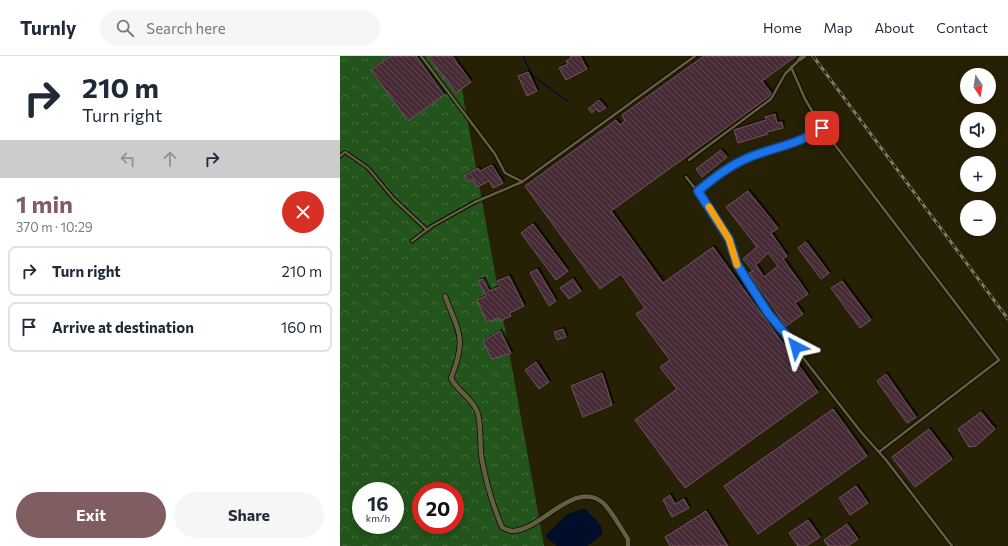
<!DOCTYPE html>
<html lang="en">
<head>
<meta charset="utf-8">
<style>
  body { margin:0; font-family:Commissioner,sans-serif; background:#f6f6f7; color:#1f2937; height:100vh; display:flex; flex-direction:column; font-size:15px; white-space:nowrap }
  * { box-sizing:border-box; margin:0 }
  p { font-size:13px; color:#747a83 }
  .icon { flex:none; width:22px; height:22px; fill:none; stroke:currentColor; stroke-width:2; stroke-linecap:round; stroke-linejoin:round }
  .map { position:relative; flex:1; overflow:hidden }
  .sheet { display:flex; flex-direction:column; background:#fff; width:340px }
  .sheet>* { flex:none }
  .banner { background:#fff; color:#1f2937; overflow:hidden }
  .needle { width:26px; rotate:168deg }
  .buttons { position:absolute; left:620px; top:12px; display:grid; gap:8px }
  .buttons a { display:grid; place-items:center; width:36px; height:36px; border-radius:50%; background:#fff; box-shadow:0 2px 6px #0003; font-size:20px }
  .speed { position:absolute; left:12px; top:426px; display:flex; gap:8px; font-size:20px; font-weight:700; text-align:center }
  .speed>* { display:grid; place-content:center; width:52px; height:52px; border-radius:50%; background:#fff; box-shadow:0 2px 6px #0003; line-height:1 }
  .speed small { font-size:10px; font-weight:400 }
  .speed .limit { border:6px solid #d22; background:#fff; color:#111 }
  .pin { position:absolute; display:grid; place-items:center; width:34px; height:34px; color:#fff; margin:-17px; border-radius:8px; box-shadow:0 2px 6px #0006 }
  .me { position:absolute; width:44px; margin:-22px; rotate:321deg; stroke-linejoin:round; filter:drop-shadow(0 0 3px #0008) }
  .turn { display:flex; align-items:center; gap:14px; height:84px; padding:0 16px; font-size:18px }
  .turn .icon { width:52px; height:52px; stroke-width:2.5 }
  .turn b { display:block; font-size:28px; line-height:34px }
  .lanes { display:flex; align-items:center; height:38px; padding:0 16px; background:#0003; justify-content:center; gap:20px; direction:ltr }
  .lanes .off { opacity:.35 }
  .round { display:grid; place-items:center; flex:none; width:42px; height:42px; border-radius:21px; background:#f6f6f7 }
  .headline { display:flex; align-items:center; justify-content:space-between; height:68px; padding:0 16px }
  h1 { font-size:24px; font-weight:700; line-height:30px; color:#7f5d61 }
  .cta { display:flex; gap:8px; margin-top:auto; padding:8px 16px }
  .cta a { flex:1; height:46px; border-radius:24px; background:#7f5d61; color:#fff; font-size:16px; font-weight:700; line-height:46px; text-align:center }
  .cta a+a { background:#f6f6f7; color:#1f2937 }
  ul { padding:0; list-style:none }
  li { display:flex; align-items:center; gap:12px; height:50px; margin:0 8px 6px; padding:0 8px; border:2px solid #e0e1e3; border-radius:8px }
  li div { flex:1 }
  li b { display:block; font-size:15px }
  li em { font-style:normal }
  header { display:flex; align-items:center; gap:24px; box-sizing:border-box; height:56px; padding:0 20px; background:#fff; border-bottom:1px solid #e0e1e3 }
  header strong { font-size:19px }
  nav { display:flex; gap:22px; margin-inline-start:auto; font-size:14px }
  .search { width:280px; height:36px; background:#f6f6f7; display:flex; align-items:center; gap:10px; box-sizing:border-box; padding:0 14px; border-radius:22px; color:#747a83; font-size:15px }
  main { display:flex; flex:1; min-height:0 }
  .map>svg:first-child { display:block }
</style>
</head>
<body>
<header>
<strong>Turnly</strong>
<div class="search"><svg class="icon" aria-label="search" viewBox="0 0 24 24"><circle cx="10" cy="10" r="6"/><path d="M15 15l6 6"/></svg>Search here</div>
<nav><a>Home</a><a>Map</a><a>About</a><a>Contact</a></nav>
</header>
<main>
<section class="sheet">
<div class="banner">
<div class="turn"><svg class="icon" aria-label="right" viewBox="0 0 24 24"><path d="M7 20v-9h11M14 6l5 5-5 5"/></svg><div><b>210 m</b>Turn right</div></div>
<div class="lanes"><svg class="icon off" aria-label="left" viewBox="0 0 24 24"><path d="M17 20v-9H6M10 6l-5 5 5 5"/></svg><svg class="icon off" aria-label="ahead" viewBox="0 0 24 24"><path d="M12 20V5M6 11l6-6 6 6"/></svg><svg class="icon" aria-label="right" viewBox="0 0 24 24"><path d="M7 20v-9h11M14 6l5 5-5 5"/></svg></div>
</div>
<div class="headline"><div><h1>1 min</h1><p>370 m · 10:29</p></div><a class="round" style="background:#d93025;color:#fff"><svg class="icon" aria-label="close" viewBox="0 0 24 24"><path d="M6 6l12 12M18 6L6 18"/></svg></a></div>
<ul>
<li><svg class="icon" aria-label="right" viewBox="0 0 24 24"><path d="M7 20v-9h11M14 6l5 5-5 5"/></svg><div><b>Turn right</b></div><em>210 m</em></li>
<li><svg class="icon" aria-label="arrive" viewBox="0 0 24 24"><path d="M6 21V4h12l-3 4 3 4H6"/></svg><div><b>Arrive at destination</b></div><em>160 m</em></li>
</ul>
<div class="cta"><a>Exit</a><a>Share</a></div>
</section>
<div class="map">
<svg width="668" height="490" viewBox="0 0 668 490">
  <defs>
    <pattern id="forest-crowns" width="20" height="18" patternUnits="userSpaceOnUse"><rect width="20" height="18" fill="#22541b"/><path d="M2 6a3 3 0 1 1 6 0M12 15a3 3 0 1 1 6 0" fill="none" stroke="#426c3b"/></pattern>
    <pattern id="building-back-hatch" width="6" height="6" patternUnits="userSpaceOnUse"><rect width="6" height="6" fill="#462b36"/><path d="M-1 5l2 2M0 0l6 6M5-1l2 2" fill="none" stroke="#604952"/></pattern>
    <filter id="shadow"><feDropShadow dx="2" dy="-2" stdDeviation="0" flood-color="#0009"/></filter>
  </defs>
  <rect width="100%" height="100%" fill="#262005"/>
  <path fill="url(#forest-crowns)" fill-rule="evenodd" d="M0,0H116L204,490H0ZM21,435H55V469H21ZM81,435H115V469H81Z"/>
  <path fill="#000e29" d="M241,453H246C252,462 264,466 262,479L247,490H217L205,480L226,459Z"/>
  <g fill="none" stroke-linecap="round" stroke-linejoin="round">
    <path stroke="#000e29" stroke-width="1.5" d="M183,0L192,19L227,45"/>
  </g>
  <path fill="url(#building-back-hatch)" stroke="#71535e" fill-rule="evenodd" filter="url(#shadow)" d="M51,0H76L104,39L68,65L31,14Z
    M88,0H112L131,26L116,37Z
    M230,0H240L247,13L226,24L219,12L228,8L226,5L231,2Z
    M364,0H456L422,25L431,37L430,40L271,155L323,227L373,191L478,336L345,432L295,364L337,333L320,311L330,304L296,258L305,252L281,218L260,233L185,130L276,64L280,69L285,65L282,59Z
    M188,16L197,35L187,40L178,20Z
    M259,44L266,52L259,56L256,53L252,57L248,53Z
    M435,58L437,67L442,66L443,72L427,76L428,78L398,87L394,74L426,64L425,61Z
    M381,94L387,101L362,121L356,113Z
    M152,109L163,127L153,132L149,125L137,131L133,123L128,126L124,120L138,112L140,115Z
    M408,135L438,172L431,177L447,200L443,203L468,238L455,247L463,258L446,270L409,217L413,215L403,203L417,191L386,151ZM428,197L438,210L424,221L416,209Z
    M193,168L228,215L216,224L181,177Z
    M466,186L489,217L481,223L458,192Z
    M197,213L216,245L209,250L190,217Z
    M169,220L184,250L170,257L171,260L160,265L159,262L147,266L137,244L146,240L138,225L143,223L149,235L160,231L157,225Z
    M233,223L241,235L229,243L220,232Z
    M502,225L531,264L520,272L491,232Z
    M223,273L226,281L217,284L214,276Z
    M160,275L171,297L152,303L143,285Z
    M196,306L209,326L199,333L185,314Z
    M262,317L272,349L243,361L231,330Z
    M546,318L576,361L567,367L537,325Z
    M493,353L527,400L418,478L384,430Z
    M641,356L655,373L636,390L629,391L618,373Z
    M589,373L612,403L575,431L552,401Z
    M516,430L528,447L510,459L499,442Z
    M330,439L335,448L344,443L349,452L332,461L323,444Z
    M366,455L388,490H330L325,481Z
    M468,464L480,481L466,490H458L449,477Z
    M507,468L518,483L508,490H488L484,484Z"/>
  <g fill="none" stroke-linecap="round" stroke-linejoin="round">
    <g stroke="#0f0a00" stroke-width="4.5">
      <path id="lane" d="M81,0L155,98L165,117L181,125
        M451,11L465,43L482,72L659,304L539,396
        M0,100L5,96L28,112L54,143L87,174
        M349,104L431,43L445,18L460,3
        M346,121L362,141L389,183L397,208L428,257L521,376L546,404L612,490
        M358,135C374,122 390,109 410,101C435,91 460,88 482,72
        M72,185L92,170L135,146L182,126L355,0"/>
    </g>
    <g stroke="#0f0a00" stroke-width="6">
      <path id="street" d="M460,3L464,0
        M105,240C119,277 127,282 111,322C117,335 131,341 137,355C142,367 139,390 142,404C146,426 153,450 162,471C165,473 170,475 173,475C201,474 234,424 262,446C270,452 282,474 288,483V490"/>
    </g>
    <use href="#lane" stroke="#645e42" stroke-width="2.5"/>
    <use href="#street" stroke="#645e42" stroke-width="4.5"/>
    <g stroke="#807b65" stroke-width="3">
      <path id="rail" d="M473,0L668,263"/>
    </g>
    <use href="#rail" stroke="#0c0a02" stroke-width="1.5" stroke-dasharray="4.5" stroke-linecap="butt"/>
  </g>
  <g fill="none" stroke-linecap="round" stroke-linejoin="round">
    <g stroke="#114b97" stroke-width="10">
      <path id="route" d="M456,291L428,257L408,226L397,208L389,183L358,135C374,122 390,109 410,101C435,91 460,88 482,72"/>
    </g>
    <use href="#route" stroke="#1a73e8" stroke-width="7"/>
    <path stroke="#f59e0b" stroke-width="7" d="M369,151L389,183L397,209"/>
  </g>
</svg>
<div class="buttons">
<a><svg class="needle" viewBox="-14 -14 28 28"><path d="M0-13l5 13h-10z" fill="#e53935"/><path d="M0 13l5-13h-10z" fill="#747a83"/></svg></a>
<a><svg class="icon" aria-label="sound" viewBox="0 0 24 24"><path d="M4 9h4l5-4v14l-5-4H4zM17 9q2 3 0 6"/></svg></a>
<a>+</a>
<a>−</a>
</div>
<div class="speed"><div>16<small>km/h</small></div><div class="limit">20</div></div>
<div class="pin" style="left:482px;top:72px;background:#d93025"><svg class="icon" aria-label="arrive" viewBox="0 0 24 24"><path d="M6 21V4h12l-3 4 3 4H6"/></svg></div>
<svg class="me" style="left:456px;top:291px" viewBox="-20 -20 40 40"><path d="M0-17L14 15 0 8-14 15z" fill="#1a73e8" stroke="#fff" stroke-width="4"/></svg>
</div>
</main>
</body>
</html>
